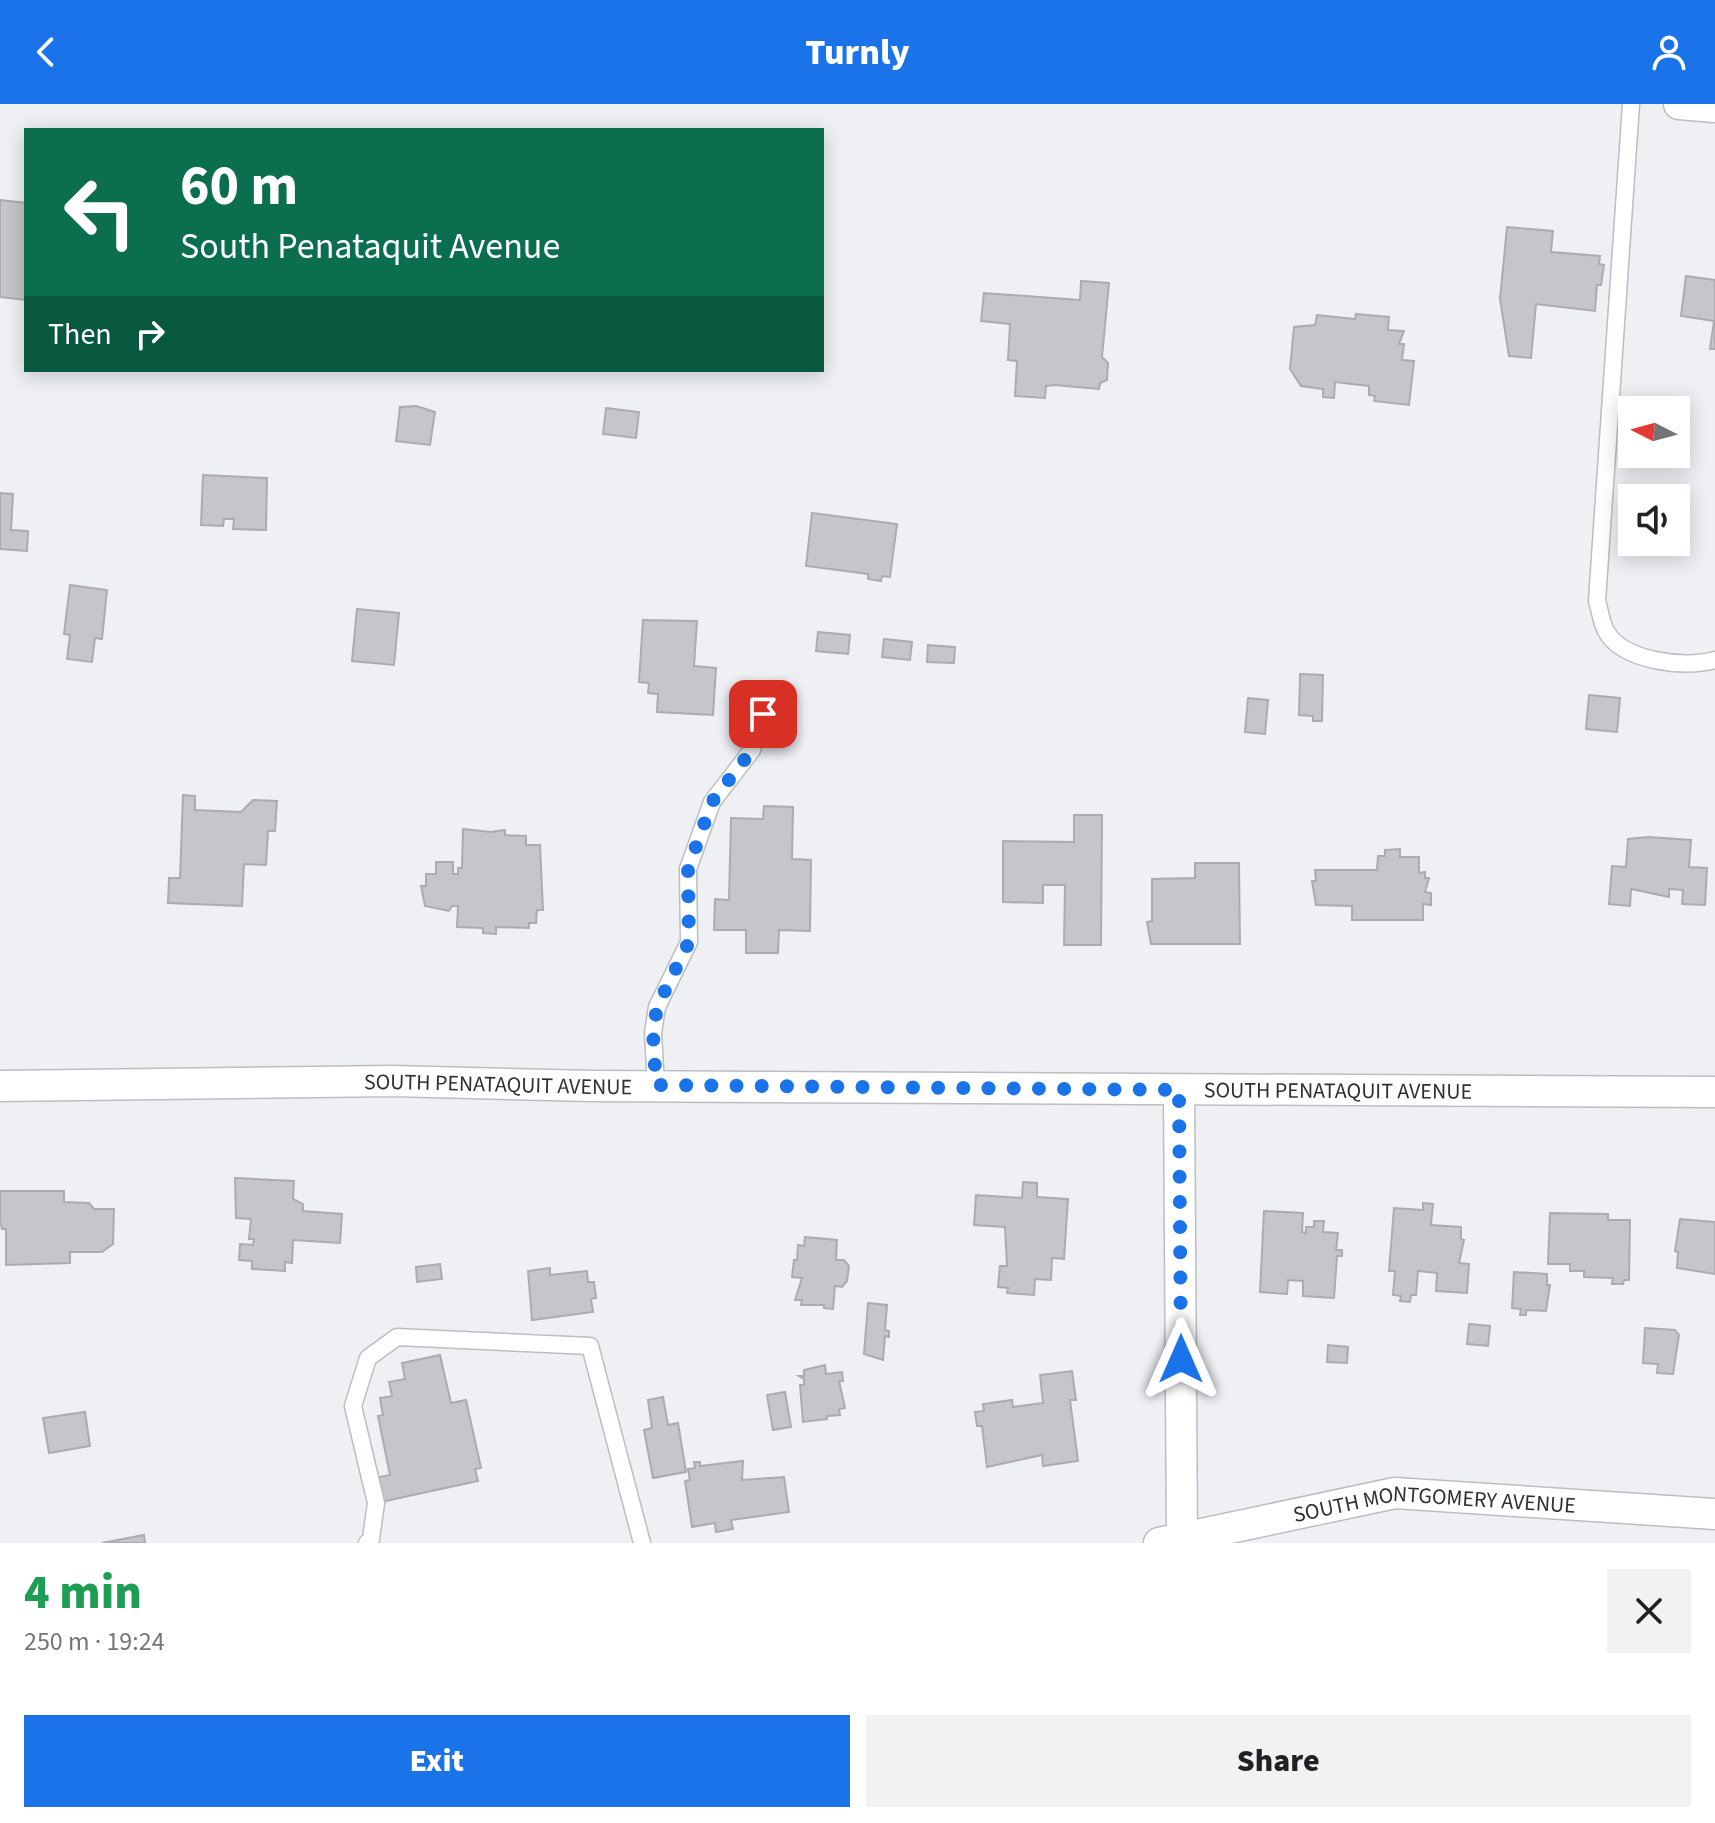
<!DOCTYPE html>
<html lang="en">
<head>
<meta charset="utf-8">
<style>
  body { margin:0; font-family:"Source Sans 3",sans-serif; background:#f2f2f2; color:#202124; height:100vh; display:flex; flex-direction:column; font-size:30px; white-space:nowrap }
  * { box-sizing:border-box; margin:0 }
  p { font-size:26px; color:#757577 }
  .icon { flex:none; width:44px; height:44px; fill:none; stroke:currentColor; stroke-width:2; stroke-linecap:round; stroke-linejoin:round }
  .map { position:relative; height:1439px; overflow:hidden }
  .panel { display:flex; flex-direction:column; background:#fff; flex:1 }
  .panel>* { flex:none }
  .banner { position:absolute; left:24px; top:24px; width:800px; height:244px; border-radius:0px; box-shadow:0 4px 20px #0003; background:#0b6e4f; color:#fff; overflow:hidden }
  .needle { width:52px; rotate:276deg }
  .controls { position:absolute; left:1618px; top:292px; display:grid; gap:16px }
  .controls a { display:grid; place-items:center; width:72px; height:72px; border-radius:0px; background:#fff; box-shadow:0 4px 20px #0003; font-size:40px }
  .pin { position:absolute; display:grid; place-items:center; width:68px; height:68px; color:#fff; margin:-34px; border-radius:16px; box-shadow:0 4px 12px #0006 }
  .me { position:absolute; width:88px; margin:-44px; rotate:0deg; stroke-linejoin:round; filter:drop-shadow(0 0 6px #0008) }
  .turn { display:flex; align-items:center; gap:28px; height:168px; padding:0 24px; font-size:36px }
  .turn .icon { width:104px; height:104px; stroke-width:2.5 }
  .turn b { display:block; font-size:56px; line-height:68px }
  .then { display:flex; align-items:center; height:76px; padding:0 24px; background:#0003; gap:16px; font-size:30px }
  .round { display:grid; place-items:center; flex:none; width:84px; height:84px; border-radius:0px; background:#f2f2f2 }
  .head { display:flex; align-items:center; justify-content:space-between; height:136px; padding:0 24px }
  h1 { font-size:48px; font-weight:800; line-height:60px; color:#1e9e55 }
  .primary-button { display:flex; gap:16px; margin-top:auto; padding:16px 24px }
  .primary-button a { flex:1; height:92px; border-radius:0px; background:#1a73e8; color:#fff; font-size:32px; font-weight:800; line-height:92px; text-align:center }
  .primary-button a+a { background:#f2f2f2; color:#202124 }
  header { display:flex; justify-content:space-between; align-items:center; height:104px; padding:0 24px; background:#1a73e8; color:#fff; font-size:36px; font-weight:800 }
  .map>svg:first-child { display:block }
</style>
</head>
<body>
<header><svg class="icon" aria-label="back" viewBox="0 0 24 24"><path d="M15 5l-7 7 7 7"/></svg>Turnly<svg class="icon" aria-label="person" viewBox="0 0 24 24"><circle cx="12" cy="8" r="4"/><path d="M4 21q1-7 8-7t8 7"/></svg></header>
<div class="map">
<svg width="1715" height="1439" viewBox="0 0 1715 1439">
  <rect width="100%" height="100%" fill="#eff0f4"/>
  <path fill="#c6c6ca" stroke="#acabaf" stroke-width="2" d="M0,96L26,99V196L0,193Z
    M1507,123L1553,127L1551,148L1600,152L1599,160L1604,161L1601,181H1597L1595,207L1536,200L1531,254L1509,252L1500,195Z
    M1686,172L1715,176V245H1710L1714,217L1681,212Z
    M1081,177L1109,179L1102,253L1108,259L1107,276L1100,279L1099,285L1054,281L1046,282L1045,294L1015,292L1017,257L1008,256L1010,220L981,217L984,189L1080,196Z
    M1356,210L1389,213L1388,226L1404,227L1399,240H1404L1402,256L1414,257L1409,301L1374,297L1375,292L1369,291V282L1335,278L1334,294L1323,293V285L1301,282L1290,265L1294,223L1315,221L1317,211L1355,215Z
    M416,302L435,308L430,341L396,337L400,303Z
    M606,304L639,308L636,334L603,330Z
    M203,371L267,374L266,426L233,425L234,415H224L223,422L201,421Z
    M0,389L13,390L11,426L28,427L27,447L0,445Z
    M812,409L897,420L890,473L882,472L881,477L868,475V470L806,462Z
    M70,481L107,486L102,535L95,534L92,558L67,555L70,531L64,530Z
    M357,505L399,509L394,561L352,557Z
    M643,516L697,517L694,562L716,564L713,611L657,608L658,590L648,589L649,579L639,578Z
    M818,528L850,531L848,550L816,547Z
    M884,535L912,538L910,556L882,553Z
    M928,541L955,543L954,559L927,558Z
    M1300,570L1323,571L1322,617H1313V612L1299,611Z
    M1589,591L1620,594L1617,628L1586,625Z
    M1248,594L1268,596L1265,630L1245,628Z
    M183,691L195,692V706L241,708L253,696L277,697L275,727H268L266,761L244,760L242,802L168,799L169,774H180Z
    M764,702L793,703L792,755L811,756L810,827L779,826L778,849H746V826H714L715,795L729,796L731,714L763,715Z
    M1074,711H1102L1101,841H1064L1065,781H1043V799L1003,798V737L1074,738Z
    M463,725L491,728L505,726V731L526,732V741H540L543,806H537L536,819H529V824L496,823V830L483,829V824L457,823L458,802H452L449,807L425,802L421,782H426V770H436V758H453V770H458V764H462Z
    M1648,733L1691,736L1689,763L1707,764L1705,801L1682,800L1683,786L1669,785V793L1631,785L1630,802L1609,800L1612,762L1626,763L1628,735Z
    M1400,745V753H1419V769L1425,768V774H1429L1425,788L1431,789V801L1423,800V816H1352V802L1316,801L1312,777H1316L1315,766H1377L1378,752H1385V746Z
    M1195,759H1239L1240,840H1151L1147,818L1152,817V775L1195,774Z
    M235,1074L294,1077L293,1095L303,1100V1107L342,1110L340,1139L293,1136L292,1159L285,1158V1167L252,1165V1157L239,1156L240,1140L253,1141L254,1135H249L251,1115L236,1114Z
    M1023,1078L1037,1079V1093L1068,1095L1064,1155L1052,1154L1051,1176L1035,1175L1034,1191L1007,1189L1008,1184L998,1183L1000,1162H1007L1005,1123L974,1121L976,1091L1022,1094Z
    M0,1087H64V1098L89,1099L94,1105H114L113,1140L102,1148H70V1159L6,1161V1125H2L0,1117Z
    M1423,1099L1433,1100L1431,1121L1461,1123V1135L1464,1136L1459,1159L1469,1160L1467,1189L1436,1187L1437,1169L1418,1167L1416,1191H1411L1410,1198L1400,1197L1401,1192L1393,1191L1395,1167H1389L1394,1104L1423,1106Z
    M1264,1107L1303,1109L1302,1128L1306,1129V1123H1314V1117H1324L1323,1128L1338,1129L1336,1146H1342V1152H1337L1334,1194L1303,1192V1177L1288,1176L1287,1190L1260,1188Z
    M1550,1109L1608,1110V1116H1630L1629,1176H1624L1623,1180H1612L1613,1174L1584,1173V1167H1570V1160H1548Z
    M1680,1115L1715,1118V1170L1677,1164L1678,1148L1675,1147Z
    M805,1133L837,1136L836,1156H844L849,1162L847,1177L842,1183L835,1182L833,1205L824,1204V1201H801L802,1196H795L802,1174L792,1173L794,1156H797L798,1141L804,1142Z
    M440,1160L442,1175L417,1178L416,1163Z
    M550,1164V1171L587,1167L588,1178H594L596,1194L591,1195L593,1208L532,1216L528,1167Z
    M1514,1168L1547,1170V1181H1550L1546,1207L1526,1206V1211H1520L1521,1205L1512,1204Z
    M868,1199L887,1201L885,1226L889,1227V1233L885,1232L883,1256L864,1250Z
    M1469,1220L1490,1222L1488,1242L1467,1240Z
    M1645,1224L1675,1226L1679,1231L1673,1270L1657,1269L1658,1260L1643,1259Z
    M1328,1241L1348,1243L1347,1259L1327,1258Z
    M440,1251L451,1299L466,1296L481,1364L475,1365L478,1377L376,1399L370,1375L390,1371L378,1312L383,1311L380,1294L392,1292L389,1278L405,1275L402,1259Z
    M825,1261L826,1270L842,1268L843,1277H839L845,1304L839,1305L840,1311L827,1312V1315L803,1318L800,1281H804V1275L799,1272H804V1266Z
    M1072,1267L1076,1296H1070L1078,1357L1043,1362L1042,1351L987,1363L982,1322H977L975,1308L984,1307L983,1300L1012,1296L1013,1303L1043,1299L1040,1271Z
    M785,1288L791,1323L773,1326L767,1291Z
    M663,1293L668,1321L678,1319L686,1368L653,1374L644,1326L652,1324L648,1296Z
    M85,1308L90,1342L49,1349L43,1314Z
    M743,1357L742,1376L784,1373L789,1408L731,1416L733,1425L716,1428L715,1419L692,1423L685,1377L690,1376L688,1365L695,1364L694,1358H700V1362Z
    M144,1431L145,1439H102Z"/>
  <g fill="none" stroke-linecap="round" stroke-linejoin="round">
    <g stroke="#bcbdc1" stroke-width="19">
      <path id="service" d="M1631,0L1597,497C1600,506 1601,518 1606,527C1622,557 1685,565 1715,556
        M656,981L653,929L657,903L689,838L688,765L712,698L752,646L763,610
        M367,1439L371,1435L376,1399L353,1302L368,1254L397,1233L590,1242L642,1439"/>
    </g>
    <g stroke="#bcbdc1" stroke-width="33">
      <g id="minor">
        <path d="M1679,0L1715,3"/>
        <path id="s1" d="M0,982L393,977L592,982L1715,988"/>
        <path d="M1179,986L1182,1435"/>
        <path id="s2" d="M1159,1439L1395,1389L1715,1410"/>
      </g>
    </g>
    <use href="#service" stroke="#fff" stroke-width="16"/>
    <use href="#minor" stroke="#fff" stroke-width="30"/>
  </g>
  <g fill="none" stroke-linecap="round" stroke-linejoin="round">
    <path stroke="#1a73e8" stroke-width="14" stroke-dasharray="0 25.2" d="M763,610L752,646L712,698L688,765L689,838L657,903L653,929L656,981L1179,986L1181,1255"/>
  </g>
  <g text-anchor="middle" stroke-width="7" stroke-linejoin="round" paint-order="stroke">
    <g font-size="22" fill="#2f3031" stroke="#fff">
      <text dy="8" stroke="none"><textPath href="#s1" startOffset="498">SOUTH PENATAQUIT AVENUE</textPath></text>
      <text dy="8" stroke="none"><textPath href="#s1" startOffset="1338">SOUTH PENATAQUIT AVENUE</textPath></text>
      <text dy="8" stroke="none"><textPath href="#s2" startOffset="280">SOUTH MONTGOMERY AVENUE</textPath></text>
    </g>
  </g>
</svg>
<div class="controls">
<a><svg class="needle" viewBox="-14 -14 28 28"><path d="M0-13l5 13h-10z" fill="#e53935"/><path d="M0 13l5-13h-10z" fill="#757577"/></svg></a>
<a><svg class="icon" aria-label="sound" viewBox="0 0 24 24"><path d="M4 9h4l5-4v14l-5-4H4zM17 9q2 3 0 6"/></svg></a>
</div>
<div class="pin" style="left:763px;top:610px;background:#d93025"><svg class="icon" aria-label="arrive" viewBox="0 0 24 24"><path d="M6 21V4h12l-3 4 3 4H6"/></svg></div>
<svg class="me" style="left:1181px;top:1255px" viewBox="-20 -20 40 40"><path d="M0-17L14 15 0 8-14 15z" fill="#1a73e8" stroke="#fff" stroke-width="4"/></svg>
<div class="banner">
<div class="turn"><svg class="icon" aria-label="left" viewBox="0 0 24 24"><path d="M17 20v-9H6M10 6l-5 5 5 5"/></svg><div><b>60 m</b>South Penataquit Avenue</div></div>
<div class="then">Then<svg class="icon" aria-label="right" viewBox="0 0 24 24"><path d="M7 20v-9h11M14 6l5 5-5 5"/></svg></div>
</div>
</div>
<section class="panel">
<div class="head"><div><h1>4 min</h1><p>250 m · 19:24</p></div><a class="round"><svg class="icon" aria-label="close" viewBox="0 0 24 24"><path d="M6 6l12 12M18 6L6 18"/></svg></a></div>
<div class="primary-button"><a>Exit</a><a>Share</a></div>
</section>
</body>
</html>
